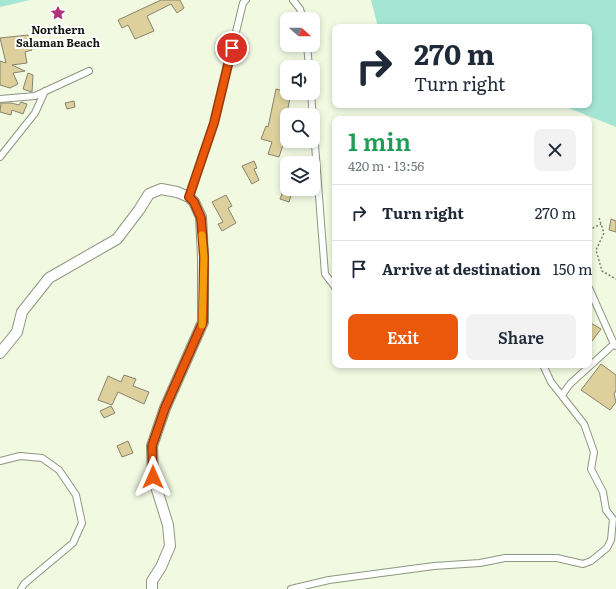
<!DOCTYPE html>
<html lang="en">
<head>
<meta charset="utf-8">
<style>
  body { margin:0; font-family:Literata,serif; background:#f2f2f3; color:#1f2937; height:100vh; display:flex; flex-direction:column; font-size:15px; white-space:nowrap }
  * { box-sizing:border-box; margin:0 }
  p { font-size:13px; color:#747a83 }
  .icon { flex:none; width:22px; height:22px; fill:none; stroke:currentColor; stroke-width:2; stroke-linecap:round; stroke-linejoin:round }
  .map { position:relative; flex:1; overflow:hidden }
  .drawer { position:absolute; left:332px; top:116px; width:260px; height:252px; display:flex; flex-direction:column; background:#fff; border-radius:8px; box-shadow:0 2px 6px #0003 }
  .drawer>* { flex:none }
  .banner { position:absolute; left:332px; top:24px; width:260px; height:84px; border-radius:8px; box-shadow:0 2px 6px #0003; background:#fff; color:#1f2937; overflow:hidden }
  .needle { width:26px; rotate:110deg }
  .controls { position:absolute; left:280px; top:12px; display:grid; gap:8px }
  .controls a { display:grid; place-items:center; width:40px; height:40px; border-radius:8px; background:#fff; box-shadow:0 2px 6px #0003; font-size:20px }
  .pin { position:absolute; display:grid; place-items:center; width:34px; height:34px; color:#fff; margin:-17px; border:2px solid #fff; border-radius:50%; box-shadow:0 1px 4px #0007 }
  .me { position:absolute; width:44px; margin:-22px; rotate:0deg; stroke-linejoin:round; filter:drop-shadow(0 0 3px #0008) }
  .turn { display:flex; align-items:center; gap:14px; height:84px; padding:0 16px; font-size:18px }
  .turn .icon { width:52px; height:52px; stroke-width:2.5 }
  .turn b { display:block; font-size:28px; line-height:34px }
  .round { display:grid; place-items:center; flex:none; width:42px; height:42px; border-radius:8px; background:#f2f2f3 }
  .summary { display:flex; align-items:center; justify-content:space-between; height:68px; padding:0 16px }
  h1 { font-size:24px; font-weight:600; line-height:30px; color:#1e9e55 }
  .cta { display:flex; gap:8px; margin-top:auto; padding:8px 16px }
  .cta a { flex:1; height:46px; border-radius:8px; background:#ea580c; color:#fff; font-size:16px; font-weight:600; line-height:46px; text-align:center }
  .cta a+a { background:#f2f2f3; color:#1f2937 }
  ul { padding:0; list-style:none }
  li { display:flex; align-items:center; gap:12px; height:56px; padding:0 16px; border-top:1px solid #e0e1e3 }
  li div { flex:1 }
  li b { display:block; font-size:15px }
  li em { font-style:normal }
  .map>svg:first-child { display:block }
</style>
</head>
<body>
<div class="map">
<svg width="616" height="589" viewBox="0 0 616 589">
  <rect width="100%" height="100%" fill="#f1f9e1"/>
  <path fill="#a5e5d3" d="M0,0H30L0,7Z
    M371,0H616V127L561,105H589V27H378Z"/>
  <path fill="#ddd09d" stroke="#88836d" d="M161,0H180L184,8L177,13L171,4L147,16L154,31L135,39L128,25L122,28L118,20Z
    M28,35L32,50L25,52L27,63L12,65L25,71L13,73L18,84L10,88L0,85V61L6,63L0,38Z
    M28,73L33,75L32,92L23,89Z
    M276,89L291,93L284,128L287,129V133L279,157L268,154L272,142L261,139L266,126L268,127Z
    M74,101L75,107L67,109L65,103Z
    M21,102L27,104L23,114L12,110L11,115L0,112L1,103H11L19,105Z
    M254,161L257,168L254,169L259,180L252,184L242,166Z
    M284,189H293L289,202L280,199Z
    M226,195L232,206L228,208L236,223L222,231L218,224L223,222L212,202Z
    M611,219L616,221V232L609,230Z
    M589,322L601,329L589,345Z
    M601,364L616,375V391L614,394L616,402L610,410L581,390Z
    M124,375L136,379L133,386L149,392L144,404L118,392L112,405L98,400L108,376L121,382Z
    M111,406L115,413L104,418L100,411Z
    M128,441L133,453L122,457L117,446Z"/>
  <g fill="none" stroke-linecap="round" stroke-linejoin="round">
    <g stroke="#8f9681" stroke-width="8">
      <path id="street" d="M293,0L300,9L303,19
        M307,45L309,67
        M311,93L325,274L335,287
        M0,99L35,96L89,71
        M0,157L35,113L45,91
        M189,197L214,123L243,3L246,0
        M589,288L614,344
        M562,395L570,384L614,344L616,346
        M0,461L20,456L42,458L59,470L76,495L82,523L73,543L24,584L21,589
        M291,589L329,580L434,566L480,563L505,558H557L583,564L591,561L607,548L611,540L613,519L606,510L603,492L591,469L594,452L584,424L551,382L543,365"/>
    </g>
    <g stroke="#8f9681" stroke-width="12">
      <path id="primary" d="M0,353L17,332L22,312L49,278L117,239L139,210L149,194L161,189L177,192L189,197L194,202L201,217L203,257V322L165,408L152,446L153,477L168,525L170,546L161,567L152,581V589"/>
    </g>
    <path stroke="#7e8374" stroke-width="1.5" stroke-dasharray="2 2" stroke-linecap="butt" d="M599,218L604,233L596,250L602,271L616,279
      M589,230L601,224"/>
    <use href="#street" stroke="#fff" stroke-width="6"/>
    <use href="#primary" stroke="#fff" stroke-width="10"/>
  </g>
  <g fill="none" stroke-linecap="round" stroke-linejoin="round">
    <g stroke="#983908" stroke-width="10">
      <path id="route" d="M153,477L152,446L165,408L203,322L204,257L201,218L194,202L189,197L214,123L232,48"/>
    </g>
    <use href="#route" stroke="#ea580c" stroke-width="7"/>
    <path stroke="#f59e0b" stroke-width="7" d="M202,325L204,257L202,235"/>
  </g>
  <defs>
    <g id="sight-bare" transform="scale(1.2)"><path d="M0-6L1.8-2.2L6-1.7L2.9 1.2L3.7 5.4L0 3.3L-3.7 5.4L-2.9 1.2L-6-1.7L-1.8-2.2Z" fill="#b2307a" stroke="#fff" stroke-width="2.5" paint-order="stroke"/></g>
  </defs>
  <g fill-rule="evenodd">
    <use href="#sight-bare" x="58" y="13"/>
  </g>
  <g text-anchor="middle" stroke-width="4" stroke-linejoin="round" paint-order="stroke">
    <g font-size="11" font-weight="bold" fill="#171a12" stroke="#fff">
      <text x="58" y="34">Northern<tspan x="58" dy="13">Salaman Beach</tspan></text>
    </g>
  </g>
</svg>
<div class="controls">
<a><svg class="needle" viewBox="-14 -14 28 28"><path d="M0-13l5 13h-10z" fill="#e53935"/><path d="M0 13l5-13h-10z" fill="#747a83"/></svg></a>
<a><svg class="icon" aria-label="sound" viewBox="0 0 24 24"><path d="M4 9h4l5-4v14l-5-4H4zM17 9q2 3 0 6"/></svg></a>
<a><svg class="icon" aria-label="search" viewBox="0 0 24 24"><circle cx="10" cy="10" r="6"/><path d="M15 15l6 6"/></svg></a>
<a><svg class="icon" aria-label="layers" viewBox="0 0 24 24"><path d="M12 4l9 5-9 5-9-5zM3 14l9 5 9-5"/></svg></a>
</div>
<div class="pin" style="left:232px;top:48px;background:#d93025"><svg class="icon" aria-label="arrive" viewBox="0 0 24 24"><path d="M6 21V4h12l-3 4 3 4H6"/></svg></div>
<svg class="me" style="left:153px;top:477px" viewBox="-20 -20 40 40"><path d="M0-17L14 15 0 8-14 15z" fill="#ea580c" stroke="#fff" stroke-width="4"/></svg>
<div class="banner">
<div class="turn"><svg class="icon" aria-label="right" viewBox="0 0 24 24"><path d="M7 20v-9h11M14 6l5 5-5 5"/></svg><div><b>270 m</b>Turn right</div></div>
</div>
<section class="drawer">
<div class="summary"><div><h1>1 min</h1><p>420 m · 13:56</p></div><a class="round"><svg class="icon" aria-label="close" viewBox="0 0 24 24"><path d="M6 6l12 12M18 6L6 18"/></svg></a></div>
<ul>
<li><svg class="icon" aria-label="right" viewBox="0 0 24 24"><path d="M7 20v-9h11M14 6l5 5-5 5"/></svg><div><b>Turn right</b></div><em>270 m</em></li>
<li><svg class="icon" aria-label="arrive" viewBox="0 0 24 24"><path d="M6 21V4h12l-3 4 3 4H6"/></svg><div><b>Arrive at destination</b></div><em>150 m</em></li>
</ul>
<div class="cta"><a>Exit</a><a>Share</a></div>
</section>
</div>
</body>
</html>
